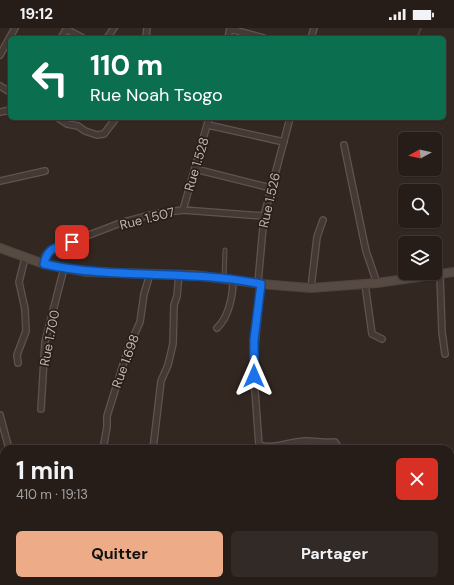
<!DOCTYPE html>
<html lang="fr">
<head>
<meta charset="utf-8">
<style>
  body { margin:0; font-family:"DM Sans",sans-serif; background:#322a26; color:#f1f3f6; height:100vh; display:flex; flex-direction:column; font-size:15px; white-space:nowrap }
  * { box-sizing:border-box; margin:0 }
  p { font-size:13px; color:#a4a2a2 }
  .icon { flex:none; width:22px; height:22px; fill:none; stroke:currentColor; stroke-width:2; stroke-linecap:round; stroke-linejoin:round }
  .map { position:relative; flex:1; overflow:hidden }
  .side { position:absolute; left:0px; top:417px; width:454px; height:140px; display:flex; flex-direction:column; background:#261d19; border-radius:12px 12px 0 0; box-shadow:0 1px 3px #0004,0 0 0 1px #423b38 }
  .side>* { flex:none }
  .guide { position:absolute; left:8px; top:8px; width:438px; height:84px; border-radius:6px; box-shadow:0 1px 3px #0004,0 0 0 1px #423b38; background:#0b6e4f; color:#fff; overflow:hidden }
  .needle { width:26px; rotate:262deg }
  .fabs { position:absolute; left:398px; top:104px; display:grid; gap:8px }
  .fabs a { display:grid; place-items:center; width:44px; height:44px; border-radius:6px; background:#261d19; box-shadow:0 1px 3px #0004,0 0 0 1px #423b38; font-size:20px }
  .pin { position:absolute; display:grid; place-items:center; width:34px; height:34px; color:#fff; margin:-17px; border-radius:8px; box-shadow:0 2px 6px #0006 }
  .me { position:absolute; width:44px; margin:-22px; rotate:0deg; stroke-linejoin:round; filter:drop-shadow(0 0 3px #0008) }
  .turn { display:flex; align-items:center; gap:14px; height:84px; padding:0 16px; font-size:18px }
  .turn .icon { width:52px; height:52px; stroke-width:2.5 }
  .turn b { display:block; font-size:28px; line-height:34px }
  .round { display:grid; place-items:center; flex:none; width:42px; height:42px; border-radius:6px; background:#322a26 }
  .headline { display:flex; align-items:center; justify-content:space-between; height:68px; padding:0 16px }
  h1 { font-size:24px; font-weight:700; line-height:30px }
  .primary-button { display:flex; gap:8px; margin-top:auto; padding:8px 16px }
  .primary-button a { flex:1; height:46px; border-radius:6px; background:#edac87; color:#111; font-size:16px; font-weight:700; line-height:46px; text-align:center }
  .primary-button a+a { background:#322a26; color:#f1f3f6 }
  .status { display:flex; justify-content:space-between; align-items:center; height:28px; padding:0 20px; background:#261d19; direction:ltr }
  .status svg { height:11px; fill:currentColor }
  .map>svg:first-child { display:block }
</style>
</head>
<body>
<div class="status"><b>19:12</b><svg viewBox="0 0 49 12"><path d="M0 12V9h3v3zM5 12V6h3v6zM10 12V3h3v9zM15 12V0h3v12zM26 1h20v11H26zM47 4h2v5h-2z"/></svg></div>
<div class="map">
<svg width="454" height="557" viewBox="0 0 454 557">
  <rect width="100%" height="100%" fill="#332721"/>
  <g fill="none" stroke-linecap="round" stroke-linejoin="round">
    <path stroke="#594136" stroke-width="1.5" d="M417,10L421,0
      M450,529H454
      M0,545L4,546
      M306,553C321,557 345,551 364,557
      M398,557L399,553"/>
    <g stroke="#5f554e" stroke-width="5">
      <path id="service" d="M224,251L225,222"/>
    </g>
    <g stroke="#5f554e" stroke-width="8">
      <path id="minor" d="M66,1L83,10
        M230,1L264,10
        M61,10L67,0
        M107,10L114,0
        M146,10L147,0
        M228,10L230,0
        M311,10L314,0
        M0,27L15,0
        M0,58L10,64
        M0,84L10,82
        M58,90L67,96L78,98L85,103L97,107L104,106L116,90
        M208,97L284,114
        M344,117L366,223L377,255
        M195,141L271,160
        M0,153L45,143
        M183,182L209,90
        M44,236L45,228L50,222L123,194L154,186L183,182L264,188
        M440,247L442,304L445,326
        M258,255L264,188L290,90
        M261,256L253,336L259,417C274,422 291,413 306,413C316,413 325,415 335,414L339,421
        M365,256L372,306L382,311
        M311,260L317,209L323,192
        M217,300C229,289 233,267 233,252
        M18,335L17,327L26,303L25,281L19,254L25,230
        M41,381L45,314L64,240
        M0,387L9,421
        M103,421L107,399V388L128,321L140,294L144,266L150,246
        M153,421L161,353L168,337L173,316L174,277L177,268L179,246
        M450,433L451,456L454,469"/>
    </g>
    <g stroke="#4e433d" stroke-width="10">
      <path id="secondary" d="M0,220L44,236L87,244L194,247L261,256L311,260L377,255L454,244"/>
    </g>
    <use href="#service" stroke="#443934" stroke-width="3"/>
    <use href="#minor" stroke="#443934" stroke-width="5.5"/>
    <use href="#secondary" stroke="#574a42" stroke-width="8"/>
  </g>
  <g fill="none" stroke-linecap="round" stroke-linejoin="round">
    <g stroke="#114b97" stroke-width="10">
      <path id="route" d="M72,214C58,219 47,219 44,236C116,252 189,241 261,256L254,312V348"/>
    </g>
    <use href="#route" stroke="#1a73e8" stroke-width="7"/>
  </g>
  <g text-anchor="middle" stroke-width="3.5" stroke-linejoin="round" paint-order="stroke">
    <g font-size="13" fill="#c1b5ae" stroke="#291f19">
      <text transform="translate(196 136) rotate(-73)" y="5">Rue 1.528</text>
      <text transform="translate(269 172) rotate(-77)" y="5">Rue 1.526</text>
      <text transform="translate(147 190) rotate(-14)" y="5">Rue 1.507</text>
      <text transform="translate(49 310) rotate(-79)" y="5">Rue 1.700</text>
      <text transform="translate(125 333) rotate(-70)" y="5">Rue 1.698</text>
    </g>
  </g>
</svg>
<div class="fabs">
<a><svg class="needle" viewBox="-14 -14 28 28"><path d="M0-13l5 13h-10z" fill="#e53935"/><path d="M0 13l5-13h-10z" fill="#a4a2a2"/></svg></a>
<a><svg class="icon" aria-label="search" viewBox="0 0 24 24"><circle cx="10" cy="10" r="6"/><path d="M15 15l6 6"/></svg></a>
<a><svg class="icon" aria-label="layers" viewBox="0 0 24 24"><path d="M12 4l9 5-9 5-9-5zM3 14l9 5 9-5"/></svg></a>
</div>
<div class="pin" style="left:72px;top:214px;background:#d93025"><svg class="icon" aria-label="arrive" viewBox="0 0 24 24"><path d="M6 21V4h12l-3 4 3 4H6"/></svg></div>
<svg class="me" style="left:254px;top:348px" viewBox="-20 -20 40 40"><path d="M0-17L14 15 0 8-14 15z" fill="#1a73e8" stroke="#fff" stroke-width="4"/></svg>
<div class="guide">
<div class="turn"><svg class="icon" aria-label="left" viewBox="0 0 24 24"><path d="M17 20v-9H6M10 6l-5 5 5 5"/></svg><div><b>110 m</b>Rue Noah Tsogo</div></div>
</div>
<section class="side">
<div class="headline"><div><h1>1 min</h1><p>410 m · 19:13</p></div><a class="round" style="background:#d93025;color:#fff"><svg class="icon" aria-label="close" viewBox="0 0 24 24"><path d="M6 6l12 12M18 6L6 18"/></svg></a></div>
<div class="primary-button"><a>Quitter</a><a>Partager</a></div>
</section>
</div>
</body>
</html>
